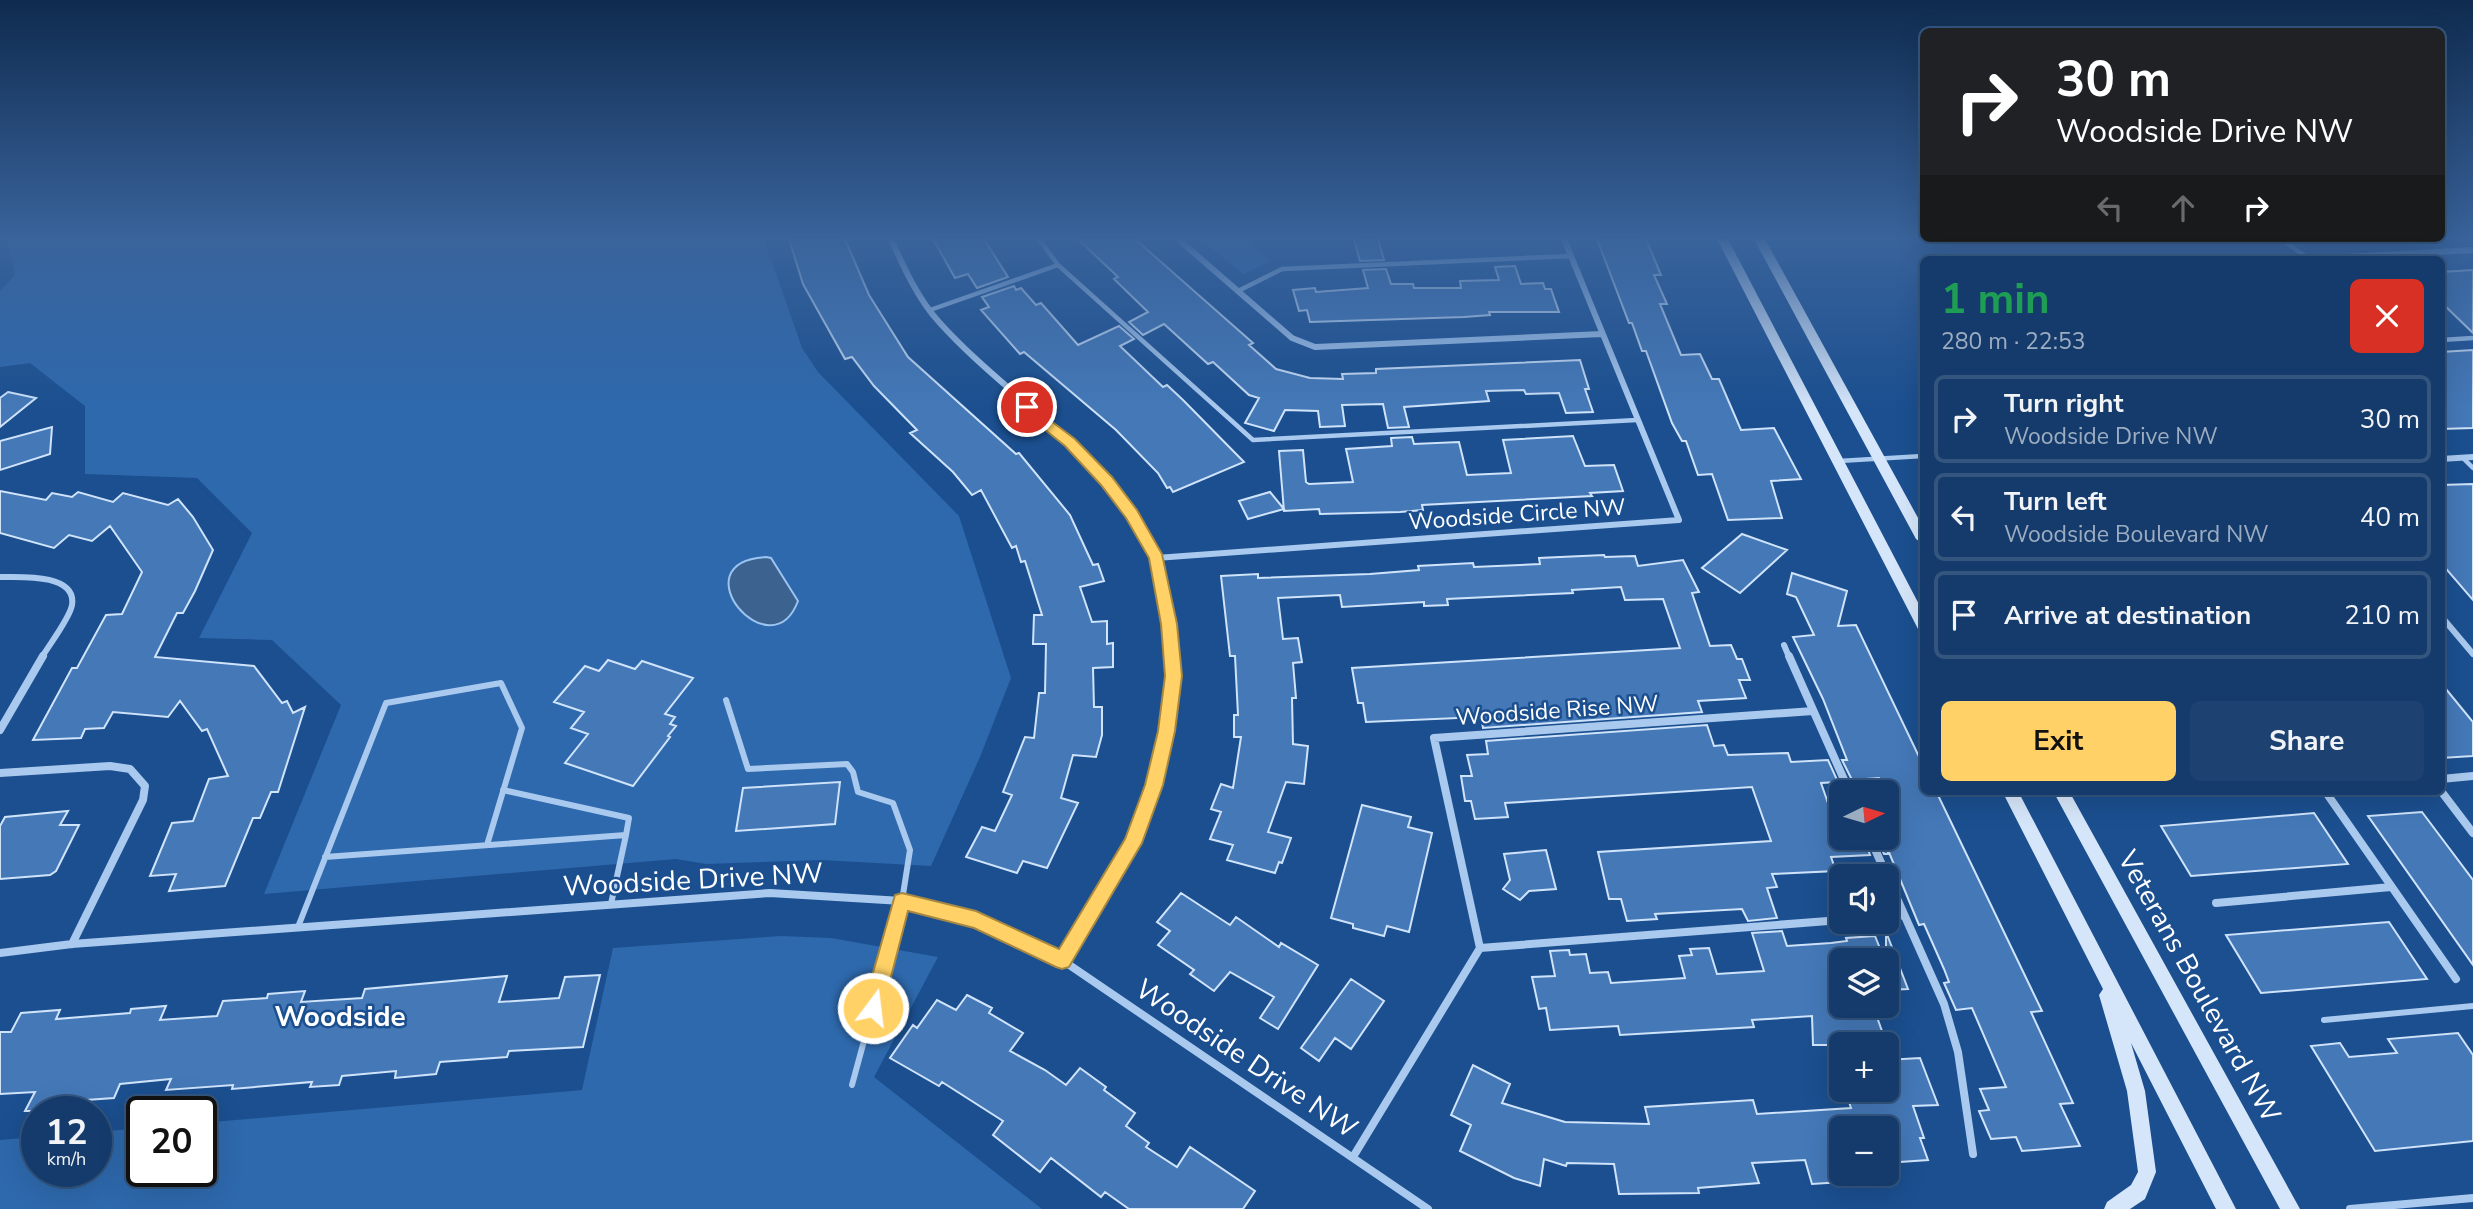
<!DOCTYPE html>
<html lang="en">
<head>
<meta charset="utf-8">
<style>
  body { margin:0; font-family:"Nunito Sans",sans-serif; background:#1d4271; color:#f1f3f6; height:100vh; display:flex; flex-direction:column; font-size:26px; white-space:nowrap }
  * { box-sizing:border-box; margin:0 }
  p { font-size:23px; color:#9dadc1 }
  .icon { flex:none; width:38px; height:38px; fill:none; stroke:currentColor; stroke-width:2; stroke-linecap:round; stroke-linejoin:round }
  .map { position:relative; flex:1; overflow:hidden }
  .panel { position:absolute; left:1920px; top:256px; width:525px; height:539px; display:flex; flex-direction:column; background:#143b6b; border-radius:10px; box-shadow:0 7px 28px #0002,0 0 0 2px #33557e }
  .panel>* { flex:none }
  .guide { position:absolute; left:1920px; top:28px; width:525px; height:214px; border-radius:10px; box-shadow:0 7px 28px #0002,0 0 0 2px #33557e; background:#202124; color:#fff; overflow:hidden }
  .needle { width:46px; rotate:85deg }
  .fabs { position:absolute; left:1829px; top:780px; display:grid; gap:14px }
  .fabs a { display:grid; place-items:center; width:70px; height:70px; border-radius:10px; background:#143b6b; box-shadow:0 7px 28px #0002,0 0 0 2px #33557e; font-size:35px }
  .speed { position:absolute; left:21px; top:1096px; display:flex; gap:14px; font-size:35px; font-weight:700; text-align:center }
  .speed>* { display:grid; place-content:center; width:91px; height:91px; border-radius:50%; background:#143b6b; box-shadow:0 7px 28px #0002,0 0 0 2px #33557e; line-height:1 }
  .speed small { font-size:18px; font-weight:400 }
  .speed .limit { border:4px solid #111; border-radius:10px; background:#fff; color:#111 }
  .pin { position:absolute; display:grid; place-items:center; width:60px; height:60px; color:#fff; margin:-30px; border:4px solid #fff; border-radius:50%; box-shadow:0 2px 7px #0007 }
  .me { position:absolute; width:77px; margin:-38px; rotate:15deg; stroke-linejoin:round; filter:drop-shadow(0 0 5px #0008) }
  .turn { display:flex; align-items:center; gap:24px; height:147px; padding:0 21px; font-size:32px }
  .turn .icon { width:91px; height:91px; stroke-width:2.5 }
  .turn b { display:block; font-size:49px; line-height:60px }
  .lanes { display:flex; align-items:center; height:66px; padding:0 21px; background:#0003; justify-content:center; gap:35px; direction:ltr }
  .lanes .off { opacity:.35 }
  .round { display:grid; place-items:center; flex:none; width:74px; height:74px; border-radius:10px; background:#1d4271 }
  .headline { display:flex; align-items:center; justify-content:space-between; height:119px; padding:0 21px }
  h1 { font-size:42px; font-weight:700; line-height:52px; color:#1e9e55 }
  .primary-button { display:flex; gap:14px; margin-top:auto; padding:14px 21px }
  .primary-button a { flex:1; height:80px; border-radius:10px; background:#ffd166; color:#111; font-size:28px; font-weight:700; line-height:80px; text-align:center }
  .primary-button a+a { background:#1d4271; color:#f1f3f6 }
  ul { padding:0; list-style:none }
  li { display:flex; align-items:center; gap:21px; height:88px; margin:0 14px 10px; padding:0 7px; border:4px solid #33557e; border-radius:10px }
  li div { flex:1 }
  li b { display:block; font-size:26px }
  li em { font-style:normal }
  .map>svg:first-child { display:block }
</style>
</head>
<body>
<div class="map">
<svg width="2473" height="1209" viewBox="0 0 2473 1209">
  <rect width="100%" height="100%" fill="#1b4f8f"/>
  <path fill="#2e69ad" d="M6,239H764L802,348L818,372L959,516L1011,678L980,757L931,866L821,860L706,864L676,859L264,894L341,705L272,640L199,638L252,533L197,478L85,474V406L30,363L0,367V291L15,275Z
    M1200,239H1244L1270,261L1244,274Z
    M781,936L831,938L938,957L874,1077L1042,1209H0V1140L37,1137V1171H96V1132L142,1128V1171H201V1123L582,1090L613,948Z"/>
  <path fill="#3c6290" stroke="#9cc4f0" stroke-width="2" d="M766,557L771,558L798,601C771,673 677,562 766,557Z"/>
  <path fill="#4478b7" stroke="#cfe3fa" stroke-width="2" d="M789,239H845L869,295L908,357L1016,454L1019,453L1070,515L1093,565L1098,564L1104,581L1080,587L1092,622L1107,621V644L1113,643V667L1093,668L1094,707H1102V735L1096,757L1073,755L1061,798L1078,803L1047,868L1023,861L1017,873L966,857L982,827L995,831L1012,795L1003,792L1025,737L1034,738L1039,693H1045L1046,644H1033L1034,615H1042L1025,561L1021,562L1016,546L1012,548L981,490L972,495L953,472L910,433L917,430L874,386L852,357L845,359L803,284Z
    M933,239H984L1008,277L977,288L968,274L955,278Z
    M1078,239H1135L1253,343L1249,345L1276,369L1310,378L1343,379L1342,374L1376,373V369L1580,360L1589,389H1585L1593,412L1566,413L1559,393L1526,394L1524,390L1486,391L1489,401L1404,407L1409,427L1388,428L1383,404L1342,405L1345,426L1320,427L1318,411L1285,410L1274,431L1245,423L1259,398L1249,395L1213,362L1208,364L1164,324L1143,335L1129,322L1148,312L1114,279L1118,277Z
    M1354,239H1378L1384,260L1360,261Z
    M1597,239H1646L1661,275H1654L1667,304H1660L1681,355L1700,354L1712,379H1719L1741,430L1774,428L1801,479L1771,481L1782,518L1728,520L1712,474L1698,475L1686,441H1682L1672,423L1646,351H1642L1632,323H1629Z
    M1515,266L1521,284L1543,283L1545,289H1551L1559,312H1489L1490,315L1464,317L1310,322L1307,310L1299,311L1293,290L1315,288L1316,292L1368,288L1363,270L1386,269L1391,284H1413L1414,288H1461L1460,281L1499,280L1495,267Z
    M2473,270V333L2441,302V272Z
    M1014,286L1016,290L1021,288L1036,305L1041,303L1078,345L1119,326L1134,339L1120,346L1163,387L1167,385L1183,400L1244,462L1173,492L1170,487L1167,488L1158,473L1116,430L1024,352L1020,354L981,310L989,307L982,297Z
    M2473,350V428L2441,429V352Z
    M8,392L36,398L0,427V398Z
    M52,427L50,454L0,470V441Z
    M1573,436L1585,466L1614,465L1623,491L1590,493L1592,496L1422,505L1423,510L1400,512L1320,514L1319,509L1284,511L1279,451L1303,450L1306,482L1309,484L1353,482L1346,449L1392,446L1391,438L1412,437L1414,444L1459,442L1467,475L1511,473L1503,440Z
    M2473,484V600L2441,563V485Z
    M0,491L46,500L52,493L72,497L78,492L113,502L123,493L168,505L178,499L193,517L213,550L195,591L183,613H177L155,657L254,666L282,703L287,701L293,713L305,707L278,792H271L260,818H253L225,886L169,891L176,874L150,876L172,823L193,821L209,779L228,776L207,729L202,731L180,701L168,717L113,712L104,728L85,729L81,738L33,740L72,668H77L106,615L122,614L142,572L110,526L92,541L69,535L54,548L0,533Z
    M1270,492L1284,509L1248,519L1239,501Z
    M1742,534L1787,550L1740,593L1702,568Z
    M1604,555L1605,557L1635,556L1638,566L1683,560L1699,592L1692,593L1710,646L1731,645L1737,659H1742L1750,680H1739L1746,698L1698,701L1702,712L1483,728L1481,717L1366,722L1363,703H1358L1352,668L1680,648L1663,599L1625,600L1621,587L1572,590L1573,593L1447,599L1448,605L1424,606V602L1342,607L1340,595L1278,598L1283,639L1298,638L1302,662L1293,663L1296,698H1292L1293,744L1308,746L1304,784L1286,782L1268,832L1291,838L1282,863L1279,862L1275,873L1227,860L1233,845L1210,839L1221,812L1211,809L1221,784L1233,788L1241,737H1234V715H1238L1235,656H1230L1221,576L1258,574V578L1370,574L1419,570L1418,566L1473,563L1474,567L1540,564L1539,558Z
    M1792,573L1847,591L1838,626L1856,625L1923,765V791H1936L2042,1011L2031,1012L2073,1103L2060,1104L2080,1146L2022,1151L2016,1137L1991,1139L1979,1111L1989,1110L1980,1089L2006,1087L1972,1008L1956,1010L1944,983L1949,982L1944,969L1924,924L1919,925L1888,850V854H1884L1877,838H1886V793L1879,778L1852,780L1842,760H1847L1823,699L1793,637L1814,635L1796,597L1787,594Z
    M608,660L635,669L642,661L693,678L665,714L675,717L670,724L676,726L668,736L670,737L633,786L565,763L588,734L571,728L584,712L554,702L585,666L599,671Z
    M2441,683L2473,722V756L2441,758Z
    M1707,725L1714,746L1724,745L1728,755L1788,753L1791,762L1828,760L1838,782L1821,783L1834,820H1837L1841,838H1864L1870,855L1831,857L1836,871L1772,874L1777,887L1767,888L1777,918L1748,921L1742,909L1655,914L1657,919L1627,921L1621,899H1609L1598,852L1771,841L1752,787L1505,803L1508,817L1475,819L1471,801H1465L1461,776H1472L1467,755L1488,754L1486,741Z
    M840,782L835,824L736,831L743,788Z
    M1362,805L1411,817L1408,827L1432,833L1409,932L1387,926L1384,936L1353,928V924L1331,918Z
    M68,811L60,825H79L56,871L50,875L0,879V826L5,817Z
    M2422,812L2473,880V965L2368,816Z
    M2314,813L2348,864L2191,876L2161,826Z
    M1546,850L1556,889L1529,891L1520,900L1503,889L1510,880L1504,854Z
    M1181,893L1230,925L1236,917L1279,947L1281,943L1318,965L1278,1029L1260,1018L1274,997L1230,972L1214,991L1190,974L1194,970L1158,945L1170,931L1157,922Z
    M2389,922L2427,979L2261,993L2226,935Z
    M1782,931L1787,946L1831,943L1847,941L1846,938L1875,936L1885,961H1841V1006H1873L1887,1045H1813L1812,1016L1752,1020L1754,1027L1620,1035L1618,1026L1550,1030L1546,1008L1539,1009L1532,977L1555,976L1550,951L1569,950L1570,955L1586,954L1590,973L1608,972L1611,983L1685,978L1679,956L1692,955L1690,949L1709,948L1717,974L1764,971L1752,933Z
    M1886,937H1888L1908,989L1886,990Z
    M600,975L583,1047L509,1051L507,1057L440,1062L436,1074L395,1078L396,1071L342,1076L339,1085L310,1087L312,1082L232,1089L233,1085L166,1090L171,1079L120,1084L114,1098L72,1101L67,1111H25L35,1092L0,1094V1032H11L21,1013L60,1010L56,1019L130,1013L131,1009L166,1006L160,1020L217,1016L223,1001L267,998L268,994L305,991L301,1002L362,998L365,989L507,976L499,1002L559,998L565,977Z
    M1351,979L1384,1001L1351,1049L1335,1038L1319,1061L1301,1048Z
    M967,995L992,1008L989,1013L1023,1033L1010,1051L1045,1070L1066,1085L1080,1068L1106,1087L1104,1090L1135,1113L1126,1126L1149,1143L1146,1147L1177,1167L1190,1147L1255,1191L1243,1209H1129L1105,1192L1101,1197L1051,1158L1040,1172L993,1135L1003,1121L942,1082L939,1086L890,1058L913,1025L917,1028L937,1000L956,1010Z
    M2458,1033L2473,1055V1141L2375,1151L2311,1046L2340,1043L2349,1057L2397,1053L2388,1039Z
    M1920,1058L1938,1105L1913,1106L1924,1138H1920L1928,1160L1886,1163V1129H1841V1150L1832,1152L1842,1182L1812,1184L1805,1160L1752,1163L1759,1183L1698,1188L1699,1193L1619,1194L1614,1164L1567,1163L1566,1166L1544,1159L1540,1186L1514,1178L1460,1151L1471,1125L1451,1115L1473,1065L1510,1084L1502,1103L1565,1122L1649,1124L1645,1107L1753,1100L1757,1114L1851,1108L1845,1090H1886V1060Z"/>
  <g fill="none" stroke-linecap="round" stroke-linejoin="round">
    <path stroke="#a9c9ee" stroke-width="4.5" d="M1039,239L1058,265L1253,440L1637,420
      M2281,239L2309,259
      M1238,291L1282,269L1571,256
      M930,310L1058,265
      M2441,340L2473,338
      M2463,458L2473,468
      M1839,461L1923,456"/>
    <path stroke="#a9c9ee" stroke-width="6" d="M726,700L748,769L847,764L853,772L858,792L893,803L910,850L902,901L852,1085
      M503,790L629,818L626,835
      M325,857L626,835L611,904
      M298,927L386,703L501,683L522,728L487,845
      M2324,1020L2473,1006"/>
    <path stroke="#a9c9ee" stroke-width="6" d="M891,239C904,268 918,299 939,322C1009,400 1114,457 1155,557C1166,583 1169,629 1172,657
      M1178,239L1292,338L1315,347L1602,334
      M2309,259L2473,250
      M2441,459L2473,457
      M1156,558L1679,520L1564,239
      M0,577C19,577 77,573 72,605C70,618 49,645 42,657
      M2441,616L2473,654
      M1784,645L1789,657"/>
    <path stroke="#a9c9ee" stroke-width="8" d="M1789,656L1850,793
      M0,730L43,656
      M0,773L110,766L130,769L145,786L143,800L72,944
      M2441,779L2473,776
      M2325,791L2456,979
      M2441,791L2473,833
      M1870,838L1944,1004L1958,1052L1973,1154
      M2216,903L2391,887
      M1886,917L1904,915
      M1480,948L1841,920
      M0,953L72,944L770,893L902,901L976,920L1062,960L1428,1209
      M1062,960C1085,922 1111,884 1131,844C1159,789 1176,717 1171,656
      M1353,1157L1480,948L1434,738L1813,711
      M2350,1209L2473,1198"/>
    <path fill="#d6e6fa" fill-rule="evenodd" d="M1717,239H1728L1923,612V630L1918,629L1916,625Z
      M1754,239H1765L1923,527V544L1916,539Z
      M2002,791H2018L2236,1209H2216L2131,1043L2145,1091L2156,1172L2145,1199L2130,1209H2104L2107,1202L2131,1185L2138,1172L2127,1091L2099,995L2103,989Z
      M2053,791H2069L2300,1209H2280Z"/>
  </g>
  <linearGradient id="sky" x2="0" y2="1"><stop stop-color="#0f2b4f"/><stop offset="0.58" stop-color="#39639b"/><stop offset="1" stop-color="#39639b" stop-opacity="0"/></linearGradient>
  <rect width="2473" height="409" fill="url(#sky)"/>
  <path fill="#ffd166" stroke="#a68842" stroke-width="2" d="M1027,403L1075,439L1112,477L1137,510L1162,554L1177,624L1182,676L1175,731L1163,785L1142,843L1069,967L1062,969L1056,967L974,928L908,911L883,1008L880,1014L873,1017L866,1014L863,1008L895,895L902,893L976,911L1059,949L1125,839L1145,785L1158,731L1165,676L1161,624L1149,558L1126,518L1101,485L1065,446L1022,411L1020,407Z"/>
  <g text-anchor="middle" stroke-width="5" stroke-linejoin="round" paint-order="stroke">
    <g font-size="23" fill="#fff" stroke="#1b4f8f">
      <text transform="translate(1517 514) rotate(-4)" y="8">Woodside Circle NW</text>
      <text transform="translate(1557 710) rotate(-4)" y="8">Woodside Rise NW</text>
    </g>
    <g font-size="28" fill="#fff" stroke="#1b4f8f">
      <text transform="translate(693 879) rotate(-3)" y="10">Woodside Drive NW</text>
      <text transform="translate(2200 986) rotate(61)" y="10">Veterans Boulevard NW</text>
      <text transform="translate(1247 1058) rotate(34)" y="10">Woodside Drive NW</text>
    </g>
    <g font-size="28" font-weight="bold" fill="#fff" stroke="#1b4f8f">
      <text x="340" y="1026">Woodside</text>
    </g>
  </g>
</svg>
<div class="fabs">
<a><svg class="needle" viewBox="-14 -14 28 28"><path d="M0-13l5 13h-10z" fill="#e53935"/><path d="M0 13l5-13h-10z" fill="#9dadc1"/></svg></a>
<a><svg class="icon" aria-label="sound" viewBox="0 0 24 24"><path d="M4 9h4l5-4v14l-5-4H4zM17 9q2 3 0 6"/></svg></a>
<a><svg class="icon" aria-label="layers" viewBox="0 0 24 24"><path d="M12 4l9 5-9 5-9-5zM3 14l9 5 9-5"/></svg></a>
<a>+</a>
<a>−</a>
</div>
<div class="speed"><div>12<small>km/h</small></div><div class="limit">20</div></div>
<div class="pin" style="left:1027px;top:407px;background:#d93025"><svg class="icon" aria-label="arrive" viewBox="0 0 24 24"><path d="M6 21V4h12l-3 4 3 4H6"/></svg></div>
<svg class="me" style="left:873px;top:1008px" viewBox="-20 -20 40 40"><circle r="17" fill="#ffd166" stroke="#fff" stroke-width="3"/><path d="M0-11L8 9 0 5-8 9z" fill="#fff"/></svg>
<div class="guide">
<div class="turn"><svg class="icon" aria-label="right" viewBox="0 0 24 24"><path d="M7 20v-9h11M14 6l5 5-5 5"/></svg><div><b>30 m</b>Woodside Drive NW</div></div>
<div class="lanes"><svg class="icon off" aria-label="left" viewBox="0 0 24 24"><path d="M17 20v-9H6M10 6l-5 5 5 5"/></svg><svg class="icon off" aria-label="ahead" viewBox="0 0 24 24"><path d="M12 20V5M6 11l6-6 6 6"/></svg><svg class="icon" aria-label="right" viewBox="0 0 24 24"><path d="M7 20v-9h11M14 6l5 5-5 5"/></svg></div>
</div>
<section class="panel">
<div class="headline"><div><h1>1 min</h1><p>280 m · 22:53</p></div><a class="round" style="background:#d93025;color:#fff"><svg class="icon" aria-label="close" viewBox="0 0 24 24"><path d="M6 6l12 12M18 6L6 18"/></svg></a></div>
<ul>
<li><svg class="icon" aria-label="right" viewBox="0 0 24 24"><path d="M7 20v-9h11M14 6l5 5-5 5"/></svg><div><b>Turn right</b><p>Woodside Drive NW</p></div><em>30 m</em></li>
<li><svg class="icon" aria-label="left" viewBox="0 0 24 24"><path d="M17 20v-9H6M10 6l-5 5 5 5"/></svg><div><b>Turn left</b><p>Woodside Boulevard NW</p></div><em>40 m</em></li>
<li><svg class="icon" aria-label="arrive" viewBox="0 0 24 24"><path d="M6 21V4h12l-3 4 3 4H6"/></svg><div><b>Arrive at destination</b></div><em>210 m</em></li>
</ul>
<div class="primary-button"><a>Exit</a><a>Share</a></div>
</section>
</div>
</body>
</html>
